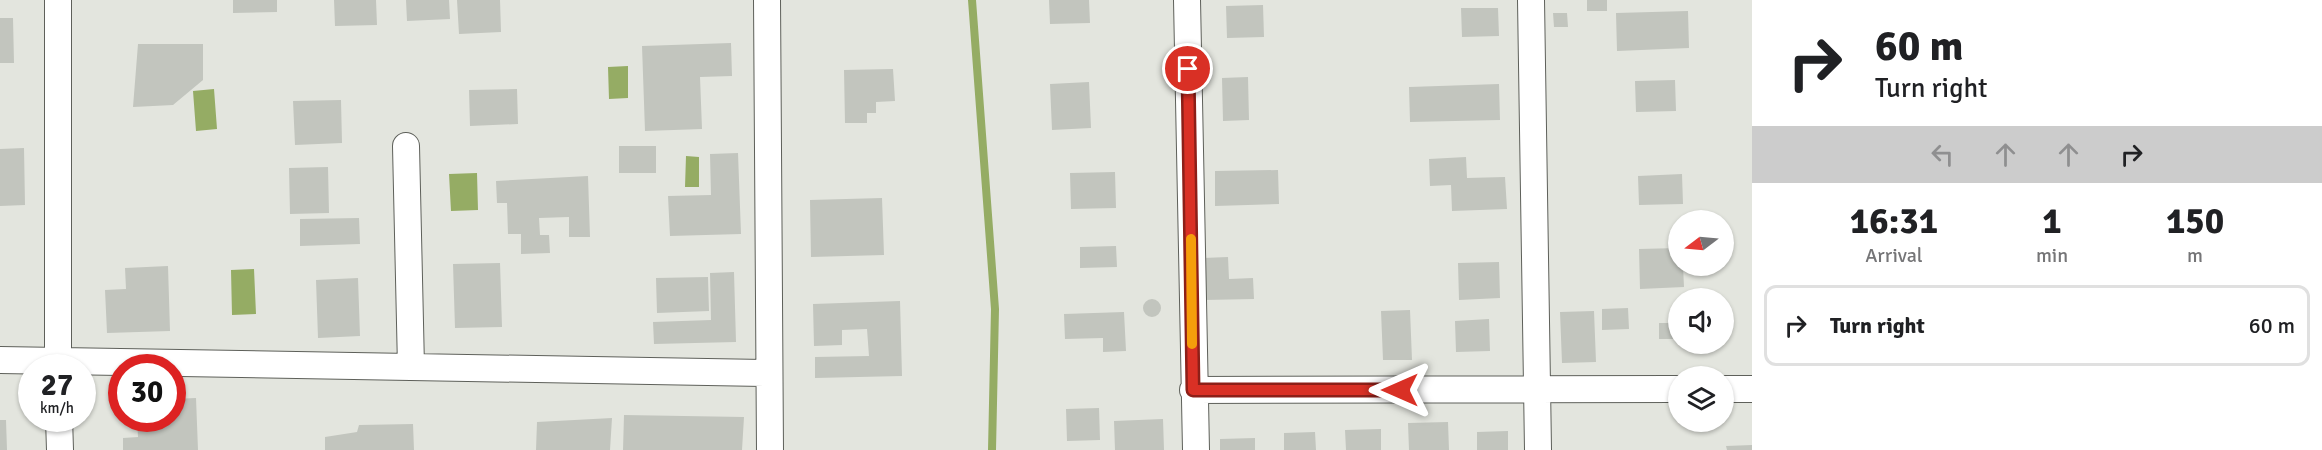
<!DOCTYPE html>
<html lang="en">
<head>
<meta charset="utf-8">
<style>
  body { margin:0; font-family:Signika,sans-serif; background:#f6f6f6; color:#202124; height:100vh; display:flex; flex-direction:column; font-size:22px; white-space:nowrap }
  * { box-sizing:border-box; margin:0 }
  p { font-size:20px; color:#757577 }
  .icon { flex:none; width:33px; height:33px; fill:none; stroke:currentColor; stroke-width:2; stroke-linecap:round; stroke-linejoin:round }
  .map { position:relative; flex:1; overflow:hidden }
  .details { display:flex; flex-direction:column; background:#fff; width:570px }
  .details>* { flex:none }
  .banner { background:#fff; color:#202124; overflow:hidden }
  .needle { width:39px; rotate:254deg }
  .tools { position:absolute; left:1668px; top:210px; display:grid; gap:12px }
  .tools a { display:grid; place-items:center; width:66px; height:66px; border-radius:50%; background:#fff; box-shadow:0 2px 4px #0004; font-size:30px }
  .speed { position:absolute; left:18px; top:354px; display:flex; gap:12px; font-size:30px; font-weight:700; text-align:center }
  .speed>* { display:grid; place-content:center; width:78px; height:78px; border-radius:50%; background:#fff; box-shadow:0 2px 4px #0004; line-height:1 }
  .speed small { font-size:15px; font-weight:400 }
  .speed .limit { border:9px solid #d22; background:#fff; color:#111 }
  .pin { position:absolute; display:grid; place-items:center; width:51px; height:51px; color:#fff; margin:-26px; border:3px solid #fff; border-radius:50%; box-shadow:0 2px 6px #0007 }
  .me { position:absolute; width:66px; margin:-33px; rotate:270deg; stroke-linejoin:round; filter:drop-shadow(0 0 4px #0008) }
  .turn { display:flex; align-items:center; gap:21px; height:126px; padding:0 24px; font-size:27px }
  .turn .icon { width:78px; height:78px; stroke-width:2.5 }
  .turn b { display:block; font-size:42px; line-height:51px }
  .lanes { display:flex; align-items:center; height:57px; padding:0 24px; background:#0003; justify-content:center; gap:30px; direction:ltr }
  .lanes .off { opacity:.35 }
  .eta { display:flex; justify-content:space-evenly; align-items:center; height:102px; text-align:center }
  .eta b { font-size:36px; font-weight:700; line-height:42px }
  ul { padding:0; list-style:none }
  li { display:flex; align-items:center; gap:18px; height:81px; margin:0 12px 9px; padding:0 12px; border:3px solid #e0e0e0; border-radius:12px }
  li div { flex:1 }
  li b { display:block; font-size:22px }
  li em { font-style:normal }
  main { display:flex; flex:1; min-height:0 }
  .map>svg:first-child { display:block }
</style>
</head>
<body>
<main>
<div class="map">
<svg width="1752" height="450" viewBox="0 0 1752 450">
  <rect width="100%" height="100%" fill="#e3e5de"/>
  <path fill="#95ac64" d="M628,66V98L609,99L608,67Z
    M214,89L217,129L196,131L193,91Z
    M686,156L699,157V187H685Z
    M477,173L478,210L451,211L449,174Z
    M254,269L256,314L232,315L231,270Z"/>
  <g fill="none" stroke-linecap="round" stroke-linejoin="round">
    <path stroke="#95ac64" stroke-width="8" d="M972,0L995,309L992,450"/>
  </g>
  <path fill="#c2c5be" d="M233,0H277V12L233,13Z
    M334,0H376L377,25L335,26Z
    M406,0H449L450,19L407,21Z
    M457,0H500L501,32L459,34Z
    M1049,0H1089L1090,23L1050,24Z
    M1587,0H1607V11H1587Z
    M1263,5L1264,37L1227,38L1226,6Z
    M1461,8H1498L1499,36L1462,37Z
    M1688,11L1689,48L1617,51L1616,13Z
    M1553,13H1567L1568,27H1554Z
    M0,18H13L14,63H0Z
    M731,43L732,76L700,77L702,129L645,131L642,46Z
    M138,44H203V80L173,105L133,107Z
    M893,69L895,101L876,102V113H867V123H845L844,70Z
    M1248,77L1249,120L1223,121L1222,78Z
    M1675,80L1676,111L1636,112L1635,81Z
    M1089,82L1091,128L1052,130L1050,84Z
    M1499,84L1500,120L1410,122L1409,87Z
    M517,89L518,124L470,126L469,90Z
    M341,100L342,143L295,145L293,101Z
    M619,146H656V173H619Z
    M24,148L25,205L0,206V149Z
    M738,153L741,234L670,236L668,196L711,195L710,154Z
    M1466,157L1467,178L1505,177L1507,209L1452,211L1451,185L1430,186L1429,159Z
    M328,167L329,213L290,214L289,168Z
    M1278,170L1279,204L1215,206V171Z
    M1115,172L1116,208L1071,209L1070,173Z
    M1682,174L1683,204L1639,205L1638,176Z
    M588,176L590,237H569V217L539,218L540,235H549L550,253L521,254V234H508L507,203H497L496,181Z
    M882,198L884,255L811,257L810,200Z
    M359,218L360,244L300,246V219Z
    M1116,246L1117,267L1080,268V247Z
    M1678,248V266H1683L1684,287L1640,289L1639,249Z
    M1228,257L1229,279L1253,278L1254,299L1204,300L1203,258Z
    M1499,262L1500,298L1459,300L1458,263Z
    M500,263L502,327L455,328L453,264Z
    M168,266L170,331L107,333L105,290L126,289L125,268Z
    M734,272L736,342L654,344L653,322L711,320L710,273Z
    M708,277L709,311L657,313L656,278Z
    M358,278L360,336L318,338L316,280Z
    M1143 308a9 9 0 1 1 18 0a9 9 0 1 1-18 0Z
    M900,301L902,376L815,378V357L869,356L867,329L842,330V345L814,346L813,304Z
    M1628,308L1629,329L1602,330V309Z
    M1410,310L1412,360H1383L1381,311Z
    M1594,311L1596,362L1562,363L1560,312Z
    M1124,312L1126,351L1103,352V338L1065,339L1064,314Z
    M1489,319L1490,351L1456,352L1455,321Z
    M1659,323H1678V339H1659Z
    M196,398L198,450H123V438L138,437L137,418H172V399Z
    M1099,408L1100,440L1067,441L1066,409Z
    M624,415L744,417L742,450H623Z
    M612,418L610,450H536L537,422Z
    M1163,419L1164,450H1115L1114,421Z
    M0,420H6L7,450H0Z
    M1448,422L1449,450H1409L1408,423Z
    M413,424L414,450H325V437L357,432L359,425Z
    M1381,429V450H1346L1345,430Z
    M1508,431V450H1477V432Z
    M1315,432L1316,450H1284V433Z
    M1255,438V450H1220V439Z
    M1752,445V450H1727L1726,446Z"/>
  <g fill="none" stroke-linecap="round" stroke-linejoin="round">
    <g stroke="#5e605a" stroke-width="28">
      <path id="minor" d="M767,0L770,450
        M1187,0L1196,450
        M1531,0L1538,450
        M406,146L411,367
        M0,360L768,373
        M58,368V0
        M1724,389H1752
        M1193,390L1678,389
        M59,418L60,450"/>
    </g>
    <use href="#minor" stroke="#fff" stroke-width="26"/>
  </g>
  <g fill="none" stroke-linecap="round" stroke-linejoin="round">
    <g stroke="#8d1f18" stroke-width="15">
      <path id="route" d="M1188,69L1193,390H1400"/>
    </g>
    <use href="#route" stroke="#d93025" stroke-width="10"/>
    <path stroke="#f59e0b" stroke-width="10" d="M1191,239L1192,344"/>
  </g>
</svg>
<div class="tools">
<a><svg class="needle" viewBox="-14 -14 28 28"><path d="M0-13l5 13h-10z" fill="#e53935"/><path d="M0 13l5-13h-10z" fill="#757577"/></svg></a>
<a><svg class="icon" aria-label="sound" viewBox="0 0 24 24"><path d="M4 9h4l5-4v14l-5-4H4zM17 9q2 3 0 6"/></svg></a>
<a><svg class="icon" aria-label="layers" viewBox="0 0 24 24"><path d="M12 4l9 5-9 5-9-5zM3 14l9 5 9-5"/></svg></a>
</div>
<div class="speed"><div>27<small>km/h</small></div><div class="limit">30</div></div>
<div class="pin" style="left:1188px;top:69px;background:#d93025"><svg class="icon" aria-label="arrive" viewBox="0 0 24 24"><path d="M6 21V4h12l-3 4 3 4H6"/></svg></div>
<svg class="me" style="left:1400px;top:390px" viewBox="-20 -20 40 40"><path d="M0-17L14 15 0 8-14 15z" fill="#d93025" stroke="#fff" stroke-width="4"/></svg>
</div>
<section class="details">
<div class="banner">
<div class="turn"><svg class="icon" aria-label="right" viewBox="0 0 24 24"><path d="M7 20v-9h11M14 6l5 5-5 5"/></svg><div><b>60 m</b>Turn right</div></div>
<div class="lanes"><svg class="icon off" aria-label="left" viewBox="0 0 24 24"><path d="M17 20v-9H6M10 6l-5 5 5 5"/></svg><svg class="icon off" aria-label="ahead" viewBox="0 0 24 24"><path d="M12 20V5M6 11l6-6 6 6"/></svg><svg class="icon off" aria-label="ahead" viewBox="0 0 24 24"><path d="M12 20V5M6 11l6-6 6 6"/></svg><svg class="icon" aria-label="right" viewBox="0 0 24 24"><path d="M7 20v-9h11M14 6l5 5-5 5"/></svg></div>
</div>
<div class="eta">
<div><b>16:31</b><p>Arrival</p></div>
<div><b>1</b><p>min</p></div>
<div><b>150</b><p>m</p></div>
</div>
<ul>
<li><svg class="icon" aria-label="right" viewBox="0 0 24 24"><path d="M7 20v-9h11M14 6l5 5-5 5"/></svg><div><b>Turn right</b></div><em>60 m</em></li>
</ul>
</section>
</main>
</body>
</html>
